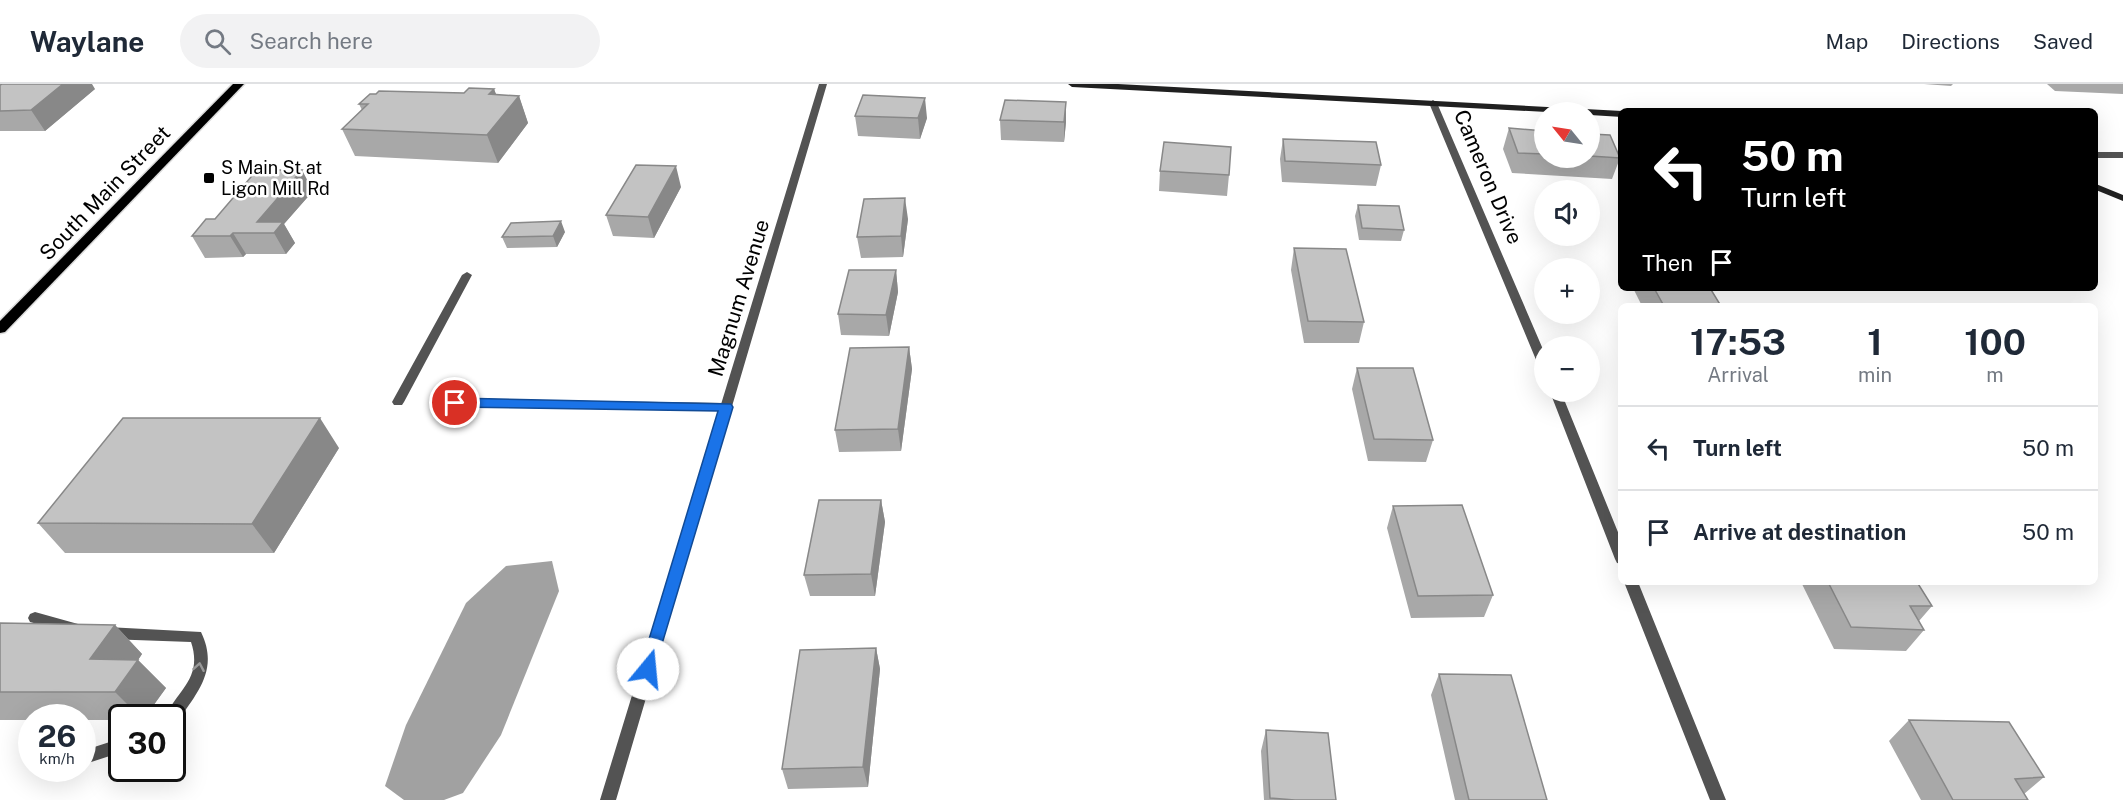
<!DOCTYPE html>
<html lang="en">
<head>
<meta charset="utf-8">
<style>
  body { margin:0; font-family:"Public Sans",sans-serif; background:#f2f2f3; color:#1f2937; height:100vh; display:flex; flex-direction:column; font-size:22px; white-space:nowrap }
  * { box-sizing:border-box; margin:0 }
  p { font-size:20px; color:#747a83 }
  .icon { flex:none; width:33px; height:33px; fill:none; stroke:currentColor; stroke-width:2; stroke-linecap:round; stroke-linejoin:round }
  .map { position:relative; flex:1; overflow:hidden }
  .panel { position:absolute; left:1618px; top:219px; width:480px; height:282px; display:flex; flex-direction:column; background:#fff; border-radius:9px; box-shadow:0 6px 24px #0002 }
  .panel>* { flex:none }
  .banner { position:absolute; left:1618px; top:24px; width:480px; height:183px; border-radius:9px; box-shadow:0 6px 24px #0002; background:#000; color:#fff; overflow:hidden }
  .needle { width:39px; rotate:300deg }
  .controls { position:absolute; left:1534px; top:18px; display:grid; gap:12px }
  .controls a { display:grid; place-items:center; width:66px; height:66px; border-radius:50%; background:#fff; box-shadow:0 6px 24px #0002; font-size:30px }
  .speed { position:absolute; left:18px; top:620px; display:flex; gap:12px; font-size:30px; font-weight:700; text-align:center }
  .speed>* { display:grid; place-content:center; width:78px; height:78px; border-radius:50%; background:#fff; box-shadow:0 6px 24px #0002; line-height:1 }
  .speed small { font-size:15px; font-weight:400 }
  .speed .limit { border:3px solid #111; border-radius:9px; background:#fff; color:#111 }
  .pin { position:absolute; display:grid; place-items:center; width:51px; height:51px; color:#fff; margin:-26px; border:3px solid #fff; border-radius:50%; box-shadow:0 2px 6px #0007 }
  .me { position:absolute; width:66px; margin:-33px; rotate:17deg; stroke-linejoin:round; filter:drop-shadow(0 0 4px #0008) }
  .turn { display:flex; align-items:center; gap:21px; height:126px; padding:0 24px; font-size:27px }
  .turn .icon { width:78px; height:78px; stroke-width:2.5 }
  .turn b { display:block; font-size:42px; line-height:51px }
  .then { display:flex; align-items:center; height:57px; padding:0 24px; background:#0003; gap:12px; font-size:22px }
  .eta { display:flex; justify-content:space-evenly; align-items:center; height:102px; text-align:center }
  .eta b { font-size:36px; font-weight:700; line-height:42px }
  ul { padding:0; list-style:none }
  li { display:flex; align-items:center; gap:18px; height:84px; padding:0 24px; border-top:2px solid #e0e1e3 }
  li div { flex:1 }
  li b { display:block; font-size:22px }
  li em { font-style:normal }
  header { display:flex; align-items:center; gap:36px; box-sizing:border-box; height:84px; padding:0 30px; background:#fff; border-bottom:2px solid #e0e1e3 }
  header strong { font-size:28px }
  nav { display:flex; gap:33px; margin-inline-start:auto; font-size:21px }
  .search { width:420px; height:54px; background:#f2f2f3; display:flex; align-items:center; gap:15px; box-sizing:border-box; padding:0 21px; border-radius:33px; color:#747a83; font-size:22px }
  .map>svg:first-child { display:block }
</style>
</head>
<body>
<header>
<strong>Waylane</strong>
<div class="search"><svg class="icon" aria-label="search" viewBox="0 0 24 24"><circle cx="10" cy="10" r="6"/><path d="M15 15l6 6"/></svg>Search here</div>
<nav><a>Map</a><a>Directions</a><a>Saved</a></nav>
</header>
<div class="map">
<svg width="2123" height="716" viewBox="0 0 2123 716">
  <rect width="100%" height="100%" fill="#fff"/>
  <path fill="#a1a1a1" d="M552,477L559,507L501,651L463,709L444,716H404L385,702L406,641L466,519L506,482Z"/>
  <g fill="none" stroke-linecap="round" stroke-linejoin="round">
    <g stroke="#dbdbdb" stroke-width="3">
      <path id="primary" d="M233,0H244L5,248L0,249V237Z"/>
    </g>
    <path fill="#535353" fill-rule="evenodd" d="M467,188L472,191L404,318L402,321H394L392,318L462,191Z
      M455,315L726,319L732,323L726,327L455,323L449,319Z
      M35,528L78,540L80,544L78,548L73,550L30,538L28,534L30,530Z
      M107,543L201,548C219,585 198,608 177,638L172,639V633H165C178,605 203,594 191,558L107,555L102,553L100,549L102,545Z
      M122,654V668L82,681V667Z"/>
    <path fill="#535353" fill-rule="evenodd" d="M819,0H827L616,716H600Z
      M1433,16L1437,19L1545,270V287L1539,283L1429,19Z
      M2096,68H2123V74H2096Z
      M1550,308H1561L1622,458V480L1617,479L1615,475Z
      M1624,498H1638L1726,716H1710Z"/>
    <path fill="#202020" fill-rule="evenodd" d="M1068,0H1118L1622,27V33L1590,31V28H1547L1072,3Z
      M2096,100L2123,111V117L2096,106Z"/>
    <use href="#primary" fill="#000" fill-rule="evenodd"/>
  </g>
  <path fill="#a8a8a8" d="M1924,0H1953L1951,2Z
    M2047,0H2123V10L2055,7Z
    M0,1L95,5L45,47H0Z
    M494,5L496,11L519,12L528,39L498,79L355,72L342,45L362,26L359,20L464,9Z
    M1066,18V38L1064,58L1001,56L1000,36Z
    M855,32L927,34L920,55L858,52Z
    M1509,44L1545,47V74H1590V50L1620,74L1612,95L1512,89L1503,65Z
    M1283,55L1381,81L1376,102L1282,98L1280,75Z
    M1160,87L1229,91L1227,112L1159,107Z
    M681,103L654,154L613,152L606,131Z
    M313,107L284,140L295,159L286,170H246L243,173L205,174L192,152L215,135Z
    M1358,121L1404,146L1401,157L1359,156L1355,132Z
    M908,135L903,173L861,174L857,153Z
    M565,148L557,163L507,164L502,153Z
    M1294,164L1364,238L1359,259H1304L1291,186Z
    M896,186L898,208L889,252L841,251L838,230Z
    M1633,204H1710L1721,222H1642Z
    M909,263L912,285L901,367L839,368L835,346Z
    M1357,284L1433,356L1426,378L1368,377L1352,305Z
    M339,364L274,469H65L38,439Z
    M881,416L885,438L875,512H810L804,491Z
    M1393,422L1493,511L1484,533L1411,534L1387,444Z
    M1801,498H1917L1932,522L1919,537L1924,546L1906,567L1834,565Z
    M0,539L115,541L142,570L138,576L166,604L145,633H122V636H82V633H32V636H0Z
    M876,564L880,585L868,703L788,705L782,685Z
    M1439,590L1547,716H1455L1431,611Z
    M1909,636L2044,693L2024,710L2028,716H1921L1889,657Z
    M1266,646L1336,716H1264L1261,667Z"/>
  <path fill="#888" d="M63,0H92L95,5L45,47L31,26Z
    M494,5L504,30L519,12L528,39L498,79L487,51L489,10Z
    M925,14L927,34L920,55L918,34Z
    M1066,18V38L1064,58V38Z
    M676,82L681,103L654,154L648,133Z
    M302,86L313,107L284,140L295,159L286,170L274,149L257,138Z
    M905,114L908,135L903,173L901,152Z
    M561,137L565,148L557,163L553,152Z
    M233,149L246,170L243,173L230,152Z
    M896,186L898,208L889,252L886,231Z
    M909,263L912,285L901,367L898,345Z
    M320,334L339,364L274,469L252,440Z
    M881,416L885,438L875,512L871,490Z
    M115,541L142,570L134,582L138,576L166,604L145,633H140L115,608L90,575Z
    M876,564L880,585L868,703L863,683Z"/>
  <path fill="#c3c3c3" stroke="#888" stroke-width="1.5" d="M2,0H63L31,26L0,27V1Z
    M469,4L494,5L489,10L519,12L487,51L342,45L368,20H359L370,10H376L379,7L464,9Z
    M863,11L925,14L918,34L855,32Z
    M1005,16L1066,18L1064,38L1000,36Z
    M1509,44L1545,47V70L1518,69Z
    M1590,50L1610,51L1620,74L1590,72Z
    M1283,55L1376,58L1381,81L1285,77Z
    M1164,58L1231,63L1229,91L1160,87Z
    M636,81L676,82L648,133L606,131Z
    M257,86H302L257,138H283L274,149H233L230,152H192L206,135H215Z
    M905,114L901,152L857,153L864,115Z
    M1358,121L1399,122L1404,146L1362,144Z
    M561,137L553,152L502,153L511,139Z
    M1294,164L1346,165L1364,238L1308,237Z
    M849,186H896L886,231L838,230Z
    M1654,204H1710L1721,222H1664Z
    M909,263L898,345L835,346L850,264Z
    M1357,284H1413L1433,356L1374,355Z
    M123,334H320L252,440L38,439Z
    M819,416H881L871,490L804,491Z
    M1462,421L1493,511L1418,512L1393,422Z
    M1828,498H1917L1932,522H1910L1924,546L1851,543Z
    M0,539L115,541L90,575L138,576L115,608H0Z
    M876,564L863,683L782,685L800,566Z
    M1439,590L1511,591L1547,716H1469Z
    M1909,636L2009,638L2044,693L2015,695L2028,716H1953Z
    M1266,646L1328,649L1336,716H1295L1270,714Z"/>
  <defs><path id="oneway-chevron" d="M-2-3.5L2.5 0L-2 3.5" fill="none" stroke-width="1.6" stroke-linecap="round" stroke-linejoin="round" transform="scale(1.5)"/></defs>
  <use stroke="#989898" href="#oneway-chevron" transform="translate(199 583) rotate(-80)"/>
  <path fill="#1a73e8" stroke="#114b97" stroke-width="1.5" d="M455,314L731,320L733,323L653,590L648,592L642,590L640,585L718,327L455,323L449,319Z"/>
  <rect fill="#000" stroke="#fff" stroke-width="2" x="203" y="88" width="12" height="12" rx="3"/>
  <g text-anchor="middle" stroke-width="5" stroke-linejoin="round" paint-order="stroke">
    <g font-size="18" fill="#000" stroke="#fff" text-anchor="start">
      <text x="221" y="90">S Main St at<tspan x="221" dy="21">Ligon Mill Rd</tspan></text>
    </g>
    <g font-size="21" fill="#000" stroke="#fff">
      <text transform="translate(1488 93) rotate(67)" y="7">Cameron Drive</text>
      <text transform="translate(105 109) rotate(-46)" y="7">South Main Street</text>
      <text transform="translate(739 214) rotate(-73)" y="7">Magnum Avenue</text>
    </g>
  </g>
</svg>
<div class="controls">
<a><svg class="needle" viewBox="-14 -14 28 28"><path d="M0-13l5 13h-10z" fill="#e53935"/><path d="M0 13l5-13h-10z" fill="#747a83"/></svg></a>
<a><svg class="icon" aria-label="sound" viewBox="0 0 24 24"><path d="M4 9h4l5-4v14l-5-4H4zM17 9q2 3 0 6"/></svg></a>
<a>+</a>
<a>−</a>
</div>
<div class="speed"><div>26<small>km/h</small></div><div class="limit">30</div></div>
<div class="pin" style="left:455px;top:319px;background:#d93025"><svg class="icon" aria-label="arrive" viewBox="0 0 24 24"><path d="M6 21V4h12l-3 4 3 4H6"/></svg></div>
<svg class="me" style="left:648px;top:585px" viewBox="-20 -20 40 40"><circle r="19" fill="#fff"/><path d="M0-13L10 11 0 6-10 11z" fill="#1a73e8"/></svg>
<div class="banner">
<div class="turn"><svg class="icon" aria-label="left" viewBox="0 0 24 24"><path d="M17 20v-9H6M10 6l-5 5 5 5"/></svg><div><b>50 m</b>Turn left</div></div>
<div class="then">Then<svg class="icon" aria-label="arrive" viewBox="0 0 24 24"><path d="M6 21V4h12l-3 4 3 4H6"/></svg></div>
</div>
<section class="panel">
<div class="eta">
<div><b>17:53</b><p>Arrival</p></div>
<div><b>1</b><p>min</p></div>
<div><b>100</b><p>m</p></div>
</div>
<ul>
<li><svg class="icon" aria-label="left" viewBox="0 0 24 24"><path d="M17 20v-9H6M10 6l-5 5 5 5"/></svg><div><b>Turn left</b></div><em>50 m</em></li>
<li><svg class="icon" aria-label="arrive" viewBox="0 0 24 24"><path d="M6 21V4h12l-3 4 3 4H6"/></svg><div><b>Arrive at destination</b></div><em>50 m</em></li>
</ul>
</section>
</div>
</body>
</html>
